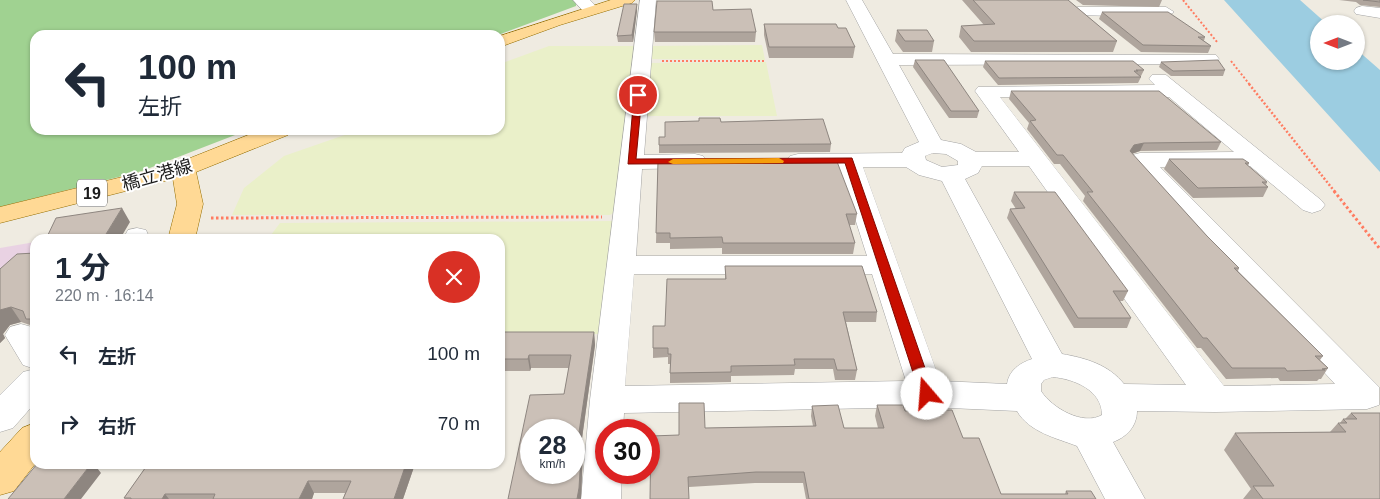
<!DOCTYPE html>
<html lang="ja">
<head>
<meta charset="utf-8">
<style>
  body { margin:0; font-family:Helvetica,"Noto Sans JP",sans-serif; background:#f6f6f7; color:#1f2937; height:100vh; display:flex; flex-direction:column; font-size:19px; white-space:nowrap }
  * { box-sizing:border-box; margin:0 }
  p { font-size:16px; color:#747a83 }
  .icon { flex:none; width:28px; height:28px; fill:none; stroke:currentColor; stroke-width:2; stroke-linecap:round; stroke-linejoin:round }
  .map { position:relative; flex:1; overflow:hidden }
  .drawer { position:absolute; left:30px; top:234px; width:475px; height:235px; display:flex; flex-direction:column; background:#fff; border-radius:15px; box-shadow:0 1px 4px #0004 }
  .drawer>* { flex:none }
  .banner { position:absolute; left:30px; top:30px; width:475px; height:105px; border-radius:15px; box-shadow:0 1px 4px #0004; background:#fff; color:#1f2937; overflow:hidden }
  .needle { width:32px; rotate:270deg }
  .fabs { position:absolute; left:1310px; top:15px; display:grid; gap:10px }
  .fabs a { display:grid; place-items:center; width:55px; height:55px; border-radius:50%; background:#fff; box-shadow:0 1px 4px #0004; font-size:25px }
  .speed { position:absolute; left:520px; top:419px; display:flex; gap:10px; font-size:25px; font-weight:700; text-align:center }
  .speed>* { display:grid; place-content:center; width:65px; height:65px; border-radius:50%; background:#fff; box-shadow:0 1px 4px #0004; line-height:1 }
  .speed small { font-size:12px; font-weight:400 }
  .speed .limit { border:8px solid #d22; background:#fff; color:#111 }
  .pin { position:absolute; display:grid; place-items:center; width:42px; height:42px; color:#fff; margin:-21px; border:2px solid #fff; border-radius:50%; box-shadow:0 1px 5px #0007 }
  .me { position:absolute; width:55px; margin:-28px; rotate:342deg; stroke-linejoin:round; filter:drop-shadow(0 0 4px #0008) }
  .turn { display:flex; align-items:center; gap:18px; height:105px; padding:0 25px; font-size:22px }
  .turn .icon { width:65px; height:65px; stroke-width:2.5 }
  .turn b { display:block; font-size:35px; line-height:42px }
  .round { display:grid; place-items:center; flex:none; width:52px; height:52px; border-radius:26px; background:#f6f6f7 }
  .overview { display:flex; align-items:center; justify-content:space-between; height:85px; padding:0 25px }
  h1 { font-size:30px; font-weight:700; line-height:38px }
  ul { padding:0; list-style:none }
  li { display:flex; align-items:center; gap:15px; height:70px; padding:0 25px }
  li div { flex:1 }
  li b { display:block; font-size:19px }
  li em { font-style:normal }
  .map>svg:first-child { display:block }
</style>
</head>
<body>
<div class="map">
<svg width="1380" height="499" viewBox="0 0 1380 499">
  <rect width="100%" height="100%" fill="#efebe1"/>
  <path fill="#e9d2e3" d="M35,242V258L0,291V248Z"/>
  <path fill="#eaf0c9" d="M762,45L765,60L648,59L647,46Z
    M549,46H636L615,212L610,215H232L244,188L284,156L359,130H500V64Z
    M766,62L777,116H641L647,63Z
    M613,221L602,334H500V239H268L280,223Z"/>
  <path fill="#a0d291" d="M0,0H576V6L498,35H35V130H248L142,171L0,207Z"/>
  <path fill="#9ccde1" d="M1224,0H1300L1327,24H1319V61H1356V49L1380,70V172Z"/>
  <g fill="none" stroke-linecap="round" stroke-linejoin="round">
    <g stroke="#a3a3a3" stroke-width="1">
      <path id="minor" d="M573,0H590L599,10L591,15L585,13Z
        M640,0H656L644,155L695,154L703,156L707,161L703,166L695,168L642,169L636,256H867L839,168H798L790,166L786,161L790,156L798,154L902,153L905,148L919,142L846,0H862L893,54L1216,55L1219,59L1216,63L1210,64L899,65L941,140L961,144L976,152H1019L975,91L978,87L1155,85L1149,79L1152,75H1166L1321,200L1325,205L1321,210L1312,213L1303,210L1250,166L1160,167L1379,387V405L1367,409L1215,412L1137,411C1137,426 1127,437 1113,442L1145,499H1105L1077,446C1056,438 1029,432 1017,411L927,407L624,413L623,430H606V472H622L621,499H581L590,400ZM1000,97H1169L1234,152L1140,153L1132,155L1128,160L1335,384L1224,386ZM933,153L946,154L958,161V165L942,167L926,160L925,156ZM982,166H1029L1186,385L1124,384C1109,365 1086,358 1062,354L965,179L978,173ZM863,167H906L919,175L942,181L1032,359C1020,363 1009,370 1007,384L940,381ZM634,274H872L906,381L625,386ZM1053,377C1074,379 1102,390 1102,415C1083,426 1052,408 1041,391V384L1044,380Z
        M1362,6L1380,8V18L1356,14L1354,11L1356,8Z
        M1078,7H1166L1174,12L1166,17L1072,15L1070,12Z
        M137,228L146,230L150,239H123L128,230Z
        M21,324L32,327L35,331V403L13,428L0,432V395L23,372L35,369L23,365L5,335L10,327Z"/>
    </g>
    <g stroke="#946d00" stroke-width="1">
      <path id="major" d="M611,0H635L632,3L560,25L500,47V36Z
        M261,130H291L288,135L196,172L203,204L195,239H168L177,204L173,179L0,223V207L175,164Z
        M35,423V464L14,491L0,495V452L22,428Z"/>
    </g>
    <path stroke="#ff7c61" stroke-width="2" stroke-dasharray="2 2" stroke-linecap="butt" d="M1183,0L1217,42
      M662,61H766
      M1231,61L1250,85"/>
    <path stroke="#ff7c61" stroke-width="2.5" stroke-dasharray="2 2" stroke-linecap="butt" d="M1249,84L1335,192"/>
    <path stroke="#ff7c61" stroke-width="3" stroke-dasharray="2.5 2.5" stroke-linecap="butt" d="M1334,191L1380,249
      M211,218L602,217"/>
    <use href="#minor" fill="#fff" fill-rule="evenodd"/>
    <use href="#major" fill="#ffd995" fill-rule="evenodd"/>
  </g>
  <path fill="#afa59d" d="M962,0H1068L1117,41L1113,52H971L959,37L961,26L984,25Z
    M1076,0H1162L1159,7L1083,5Z
    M1339,0H1380V7L1360,5L1356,2Z
    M637,10L633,42H618L617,36Z
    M713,10L756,32L755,42H655L654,32Z
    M1102,12L1205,37L1204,41L1211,46L1208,53L1141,52L1099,19Z
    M764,24L838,28L855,47L853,58H769L764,35Z
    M897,30L934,41L932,52H903L895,41Z
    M915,60L979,111L977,118H949L913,67Z
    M985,61L1144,70L1141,76H1140L1141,77L1138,83L998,85L983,67Z
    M1161,62L1225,70L1223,76H1171L1159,67Z
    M1011,91L1221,142L1217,150L1140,151L1132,154L1207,236L1239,268L1238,271L1323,356L1320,360L1328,368L1321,379H1319L1317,381H1280L1278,378L1226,379L1201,348H1197L1083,201L1085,196L1060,164H1054L1027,129L1029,123L1009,99Z
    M721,122L831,144L830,152L659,153V137H665Z
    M1169,159L1249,163L1248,166L1267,182L1266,185L1268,187L1263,197L1193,198L1164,169Z
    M658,161L857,214L855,225H849L855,243L853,254H722V248L670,249V243H656Z
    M1014,192L1128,291L1123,301H1119L1131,318L1127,328H1074L1007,218L1010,209H1016L1011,201Z
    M35,253V331L30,325L21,322L10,325L3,334L5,338L0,343V269Z
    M725,266L877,312L876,322H846L857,370L855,380H835L833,369H795L794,375L731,376V382L670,383V364H668V357L653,358V348L665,326L725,279Z
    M500,332H594L595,345L582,439L583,452L581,499H508L564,394L569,368H531L530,371H500Z
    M877,405L905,411L963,438L1001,494H1065L1066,491L1096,499H806L803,483H755L689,487L679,435L705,428L813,426L811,416L812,406L844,428H878L875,416Z
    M1351,413H1380V499H1243L1251,489L1224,450L1235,433L1330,432L1338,423H1340L1343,419H1345Z
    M148,464H415L403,499H343L345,493H314L312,499H125L124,498Z"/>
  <path fill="#8e8680" d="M637,4V10L633,42L632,35Z
    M1144,143L1140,151L1131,154L1130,151L1134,145Z
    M122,208L130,222L120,239H103Z
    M11,307L21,322L10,325L3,334L5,338L0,343V310Z
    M594,332L595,345L580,452L578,439Z
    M529,355L531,368L530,371L528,359Z
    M582,439L583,452L581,499H577Z
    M91,464H94L101,473L81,499H64Z
    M406,464H415L403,499H394Z
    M308,481L314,493L312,499H299Z
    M165,494L169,499H162Z"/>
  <path fill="#cbc0b7" stroke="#8e8680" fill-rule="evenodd" d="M973,0H1068L1117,41H974L961,26L995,24Z
    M1363,0H1380V2Z
    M657,1H712L713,10L751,9L756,32H654Z
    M624,4H637L632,35L617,36Z
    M1102,12H1168L1205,37H1198L1211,46L1143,45Z
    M764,24H836L838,28H846L855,47H769Z
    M897,30H927L934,41H905Z
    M915,60H944L979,111H951Z
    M1218,60L1225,70L1173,71L1161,62Z
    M985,61H1133L1144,70H1136L1138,71H1134L1141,77L999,78Z
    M1011,91H1159L1221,142L1144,143L1134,145L1130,151L1207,236L1239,268H1234L1323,356H1315L1328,368L1322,369L1325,370L1287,371L1285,368H1232L1207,338H1203L1087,192H1093L1063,155H1057L1030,121L1036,120Z
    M699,118H720L721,122L823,119L831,144L659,145V137H665V122L699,121Z
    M836,159L857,214H846L855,243H723L722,237L670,238V233H656L658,161Z
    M1169,159H1243L1249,163H1245L1267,182H1262L1268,187L1198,188Z
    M1014,192H1055L1128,291H1113L1131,318H1078L1010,209L1025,208Z
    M122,208L103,239H46L56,218Z
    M35,253V319H26L23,311L11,307L0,310V269L17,254Z
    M725,266H862L877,312H843L857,370H837L834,359H794L795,365L731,366V372L670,373L671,354H668V348H653V326H665L667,279H726Z
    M500,332H594L578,439H582L579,488L577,499H508L530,395L564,394L571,355H529L528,359H500ZM531,430H574V472H531Z
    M679,403H704L705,428L816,426L812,406L838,405L844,428H884L877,405H903L905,411L952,410L963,438H979L1001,494H1068L1066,491H1091L1096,499H809L804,472H756L688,477L689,499H650L651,436L679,435Z
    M1351,413H1380V499H1263L1253,486H1274L1235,433L1346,432L1338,423H1347L1343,419H1357Z
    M37,464H91L64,499H8Z
    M148,464H406L394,499H343L351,481H308L299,499H213L215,494H165L162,499H131V498H124Z"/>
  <path fill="#c80e00" stroke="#820900" d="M638,92L642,95L636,159L852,158L934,394L932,398H922L920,394L845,163L628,164L634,95Z"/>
  <path fill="#f59e0b" d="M779,158L784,161L783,163L673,164L668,162L673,159Z"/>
  <g text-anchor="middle" stroke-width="4" stroke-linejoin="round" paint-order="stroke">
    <rect fill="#fff" stroke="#606060" stroke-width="1" x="77" y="179.5" width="30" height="27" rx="4"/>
    <g font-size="16" font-weight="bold" fill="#1c1c1c">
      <text x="92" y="199">19</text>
    </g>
    <g font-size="18" fill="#1c1c1c" stroke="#fff">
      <text transform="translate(157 175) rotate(-16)" y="6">橋立港線</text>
    </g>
  </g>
</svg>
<div class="fabs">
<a><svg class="needle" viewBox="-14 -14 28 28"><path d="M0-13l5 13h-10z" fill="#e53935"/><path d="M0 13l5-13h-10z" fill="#747a83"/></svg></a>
</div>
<div class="speed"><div>28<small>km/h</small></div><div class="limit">30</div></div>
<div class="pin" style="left:638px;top:95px;background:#d93025"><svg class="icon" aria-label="arrive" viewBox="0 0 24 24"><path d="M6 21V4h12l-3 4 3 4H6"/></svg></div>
<svg class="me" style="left:927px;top:394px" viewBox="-20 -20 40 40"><circle r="19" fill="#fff"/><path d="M0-13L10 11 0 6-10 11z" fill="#c80e00"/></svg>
<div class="banner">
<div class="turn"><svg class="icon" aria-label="left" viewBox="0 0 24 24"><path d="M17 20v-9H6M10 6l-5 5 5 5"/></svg><div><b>100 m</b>左折</div></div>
</div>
<section class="drawer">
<div class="overview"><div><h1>1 分</h1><p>220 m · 16:14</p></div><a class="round" style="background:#d93025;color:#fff"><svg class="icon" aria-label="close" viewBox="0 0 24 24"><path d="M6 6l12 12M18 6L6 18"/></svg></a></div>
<ul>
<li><svg class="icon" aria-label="left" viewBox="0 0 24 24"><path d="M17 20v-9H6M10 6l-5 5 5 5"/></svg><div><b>左折</b></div><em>100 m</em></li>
<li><svg class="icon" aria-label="right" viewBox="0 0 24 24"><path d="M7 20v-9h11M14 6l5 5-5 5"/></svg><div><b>右折</b></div><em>70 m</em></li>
</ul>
</section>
</div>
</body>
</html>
